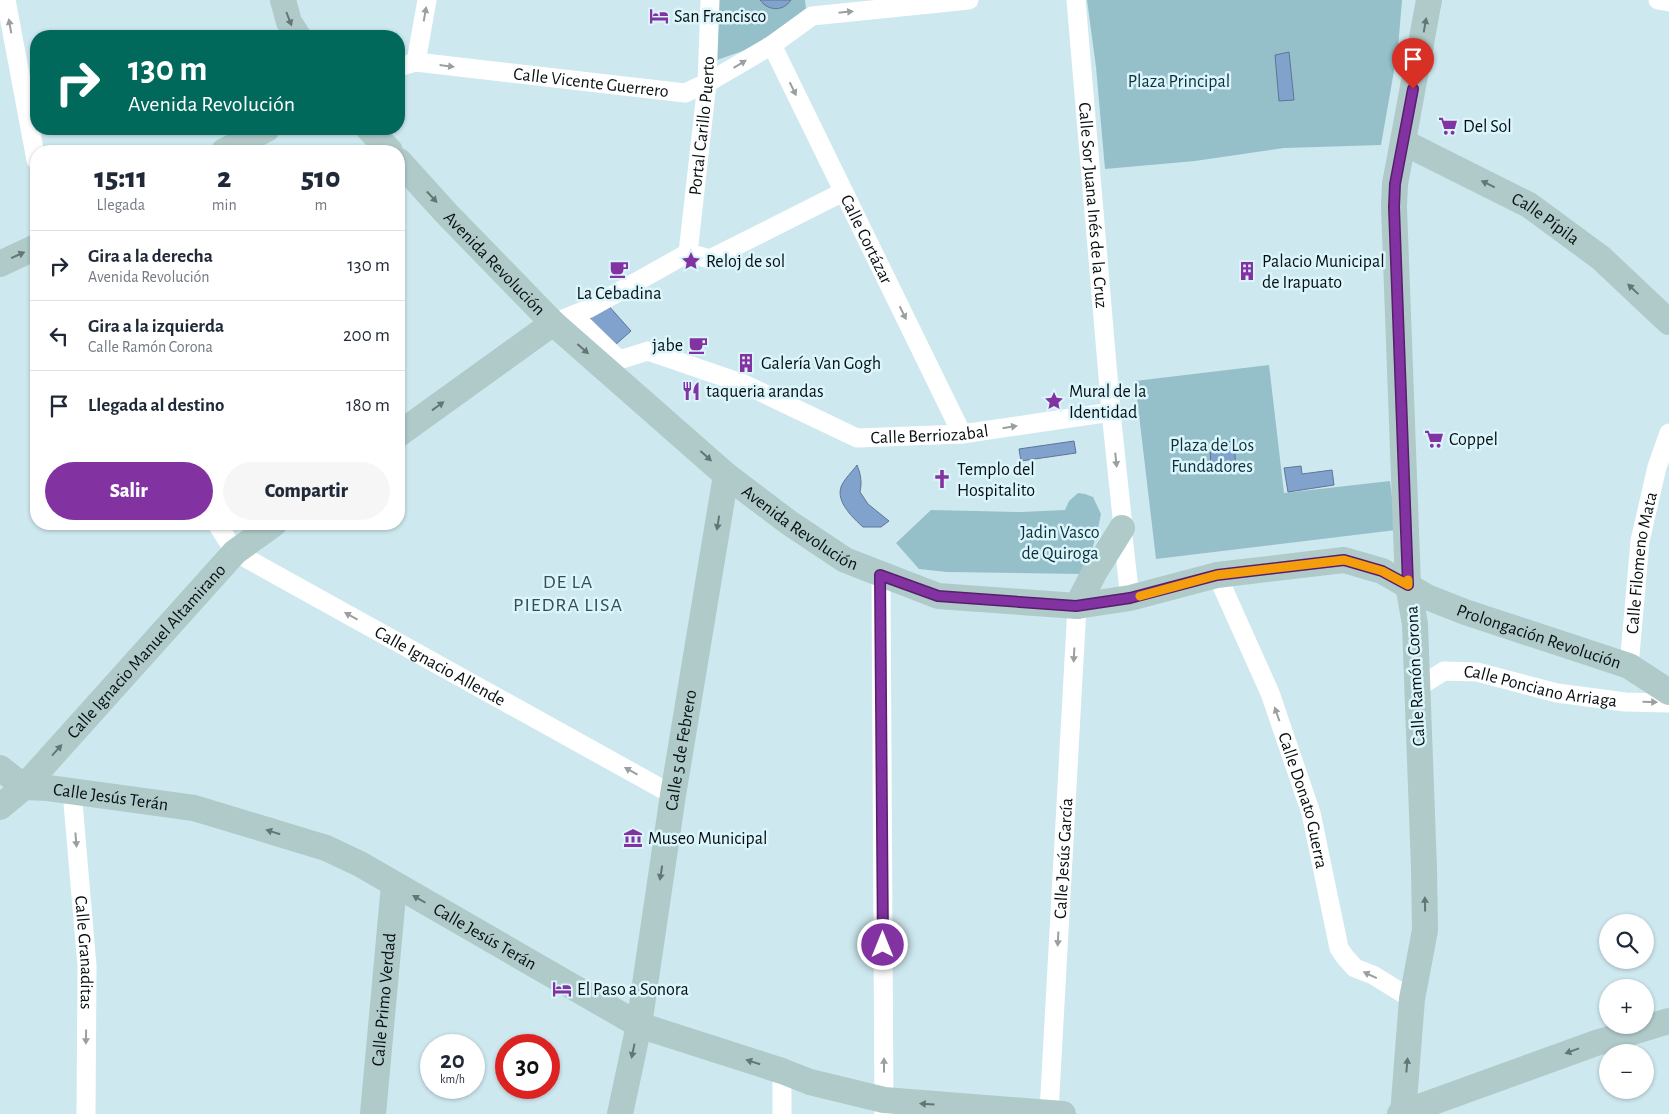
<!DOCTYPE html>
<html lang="es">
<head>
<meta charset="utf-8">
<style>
  body { margin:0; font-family:"Alegreya Sans",sans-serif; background:#f6f6f7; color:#1f2937; height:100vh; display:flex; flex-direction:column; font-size:19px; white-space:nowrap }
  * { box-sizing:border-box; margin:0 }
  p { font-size:16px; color:#747a83 }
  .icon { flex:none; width:28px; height:28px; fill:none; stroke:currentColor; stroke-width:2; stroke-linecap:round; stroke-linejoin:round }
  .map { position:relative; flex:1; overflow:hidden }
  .sheet { position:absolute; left:30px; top:145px; width:375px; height:385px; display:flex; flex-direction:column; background:#fff; border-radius:20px; box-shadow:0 1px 4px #0004 }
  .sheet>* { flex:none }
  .hud { position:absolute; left:30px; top:30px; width:375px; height:105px; border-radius:20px; box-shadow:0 1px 4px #0004; background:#00695c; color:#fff; overflow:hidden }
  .controls { position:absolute; left:1599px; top:914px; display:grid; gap:10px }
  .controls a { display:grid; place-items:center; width:55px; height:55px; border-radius:50%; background:#fff; box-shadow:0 1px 4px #0004; font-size:25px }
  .speed { position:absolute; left:420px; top:1034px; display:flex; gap:10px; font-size:25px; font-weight:700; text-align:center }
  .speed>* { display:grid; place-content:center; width:65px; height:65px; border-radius:50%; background:#fff; box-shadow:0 1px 4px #0004; line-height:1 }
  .speed small { font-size:12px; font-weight:400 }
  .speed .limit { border:8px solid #d22; background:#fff; color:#111 }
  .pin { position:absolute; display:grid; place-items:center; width:42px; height:42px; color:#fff; margin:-51px -21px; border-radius:50% 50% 50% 0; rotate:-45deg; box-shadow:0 0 5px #0007 }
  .pin .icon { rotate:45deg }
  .me { position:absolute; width:55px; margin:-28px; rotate:0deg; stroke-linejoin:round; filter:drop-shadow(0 0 4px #0008) }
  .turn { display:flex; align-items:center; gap:18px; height:105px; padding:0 15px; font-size:22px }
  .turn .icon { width:65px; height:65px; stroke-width:2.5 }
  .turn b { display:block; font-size:35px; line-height:42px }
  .eta { display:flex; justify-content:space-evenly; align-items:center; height:85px; text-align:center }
  .eta b { font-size:30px; font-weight:800; line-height:35px }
  .primary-button { display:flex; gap:10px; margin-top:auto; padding:10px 15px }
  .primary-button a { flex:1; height:58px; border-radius:30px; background:#8332a2; color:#fff; font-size:20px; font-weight:800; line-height:58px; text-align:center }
  .primary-button a+a { background:#f6f6f7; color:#1f2937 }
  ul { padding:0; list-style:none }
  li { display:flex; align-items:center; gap:15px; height:70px; padding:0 15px; border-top:1px solid #e0e1e3 }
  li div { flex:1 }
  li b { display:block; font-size:19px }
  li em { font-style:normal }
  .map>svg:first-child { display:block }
</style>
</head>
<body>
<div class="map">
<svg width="1669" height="1114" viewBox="0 0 1669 1114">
  <rect width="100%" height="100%" fill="#cee8ef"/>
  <path fill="#95c0ca" d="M713,0H760L761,2L789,3L791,0H805L806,9L763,44L714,61Z
    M1087,0H1402L1398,48L1381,145L1284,148L1195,161L1105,169L1096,67Z
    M1269,365L1284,493L1390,481L1396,530L1156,559L1135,381Z
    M1078,493L1085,494L1093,497L1101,514L1097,533L1087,566L1081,574L947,572L919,569L896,543L931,510L1021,512L1065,510L1069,501Z"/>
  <path fill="#81a2cd" stroke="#5c7695" d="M760,0H791C783,12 768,11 760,0Z
    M1289,52L1294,100L1279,101L1275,55Z
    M607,304L631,331L614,346L590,319Z
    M1074,441L1076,453L1021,461L1019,449Z
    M1234,441L1236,470L1211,471L1210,444Z
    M857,465C861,475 862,482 860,492L868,504L889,521L881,527H863C853,518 836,502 841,487C844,479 852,472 857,465Z
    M1301,466L1302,474L1332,470L1334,485L1288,492L1284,468Z"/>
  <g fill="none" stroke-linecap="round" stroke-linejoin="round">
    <g stroke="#fff" stroke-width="19">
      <path d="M6,0L36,160"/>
      <path id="s1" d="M1076,0L1111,412L1122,517V528L1130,598"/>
      <path d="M1658,0L1669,2"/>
      <path id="s2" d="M772,45L962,434"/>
      <path d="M416,62L427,0"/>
      <path id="s3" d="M399,67L416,62L685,93L707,83L772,45L812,16L969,0"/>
      <path id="s4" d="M688,253L707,83L710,0"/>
      <path id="s5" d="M573,315L619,360L648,351L744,384L857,438L962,434L1111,412"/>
      <path d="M563,319L588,309L688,253L710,259L843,192"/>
      <path id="s6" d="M217,524L235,552L673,795"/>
      <path d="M881,575L884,1114"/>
      <path id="s7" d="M1217,575L1270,693L1311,813L1339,948L1345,957L1355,968L1373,975L1412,999"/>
      <path id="s8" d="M1629,666L1640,541L1657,467L1669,433"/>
      <path id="s9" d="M1417,688L1444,671L1477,672L1557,693L1625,702L1669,703"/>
      <path id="s10" d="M72,791L87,966L86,1114"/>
      <path id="s11" d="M1049,1112L1077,606"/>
      <path d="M782,1114V1071"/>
    </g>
    <g stroke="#afcac9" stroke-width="26">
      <path d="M283,0L289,22L298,36"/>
      <path d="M369,129L390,151"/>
      <path id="s12" d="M1403,142L1529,205L1601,258L1669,322"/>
      <path d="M224,151L267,129"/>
      <path id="s13" d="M399,161L446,213L553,323L726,475L788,522L845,560L938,596L1077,606L1130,598L1217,575L1344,560L1382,571L1427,597L1465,612L1629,666L1669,692"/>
      <path d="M0,264L36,247"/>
      <path d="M399,434L553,323"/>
      <path d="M1077,606L1094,573L1122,528"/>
      <path id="s14" d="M0,768L24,787L48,788L194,808L326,848L360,864L639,1025L782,1071L810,1082L884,1100L1063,1114"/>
      <path id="s15" d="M0,807L24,787L235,552L274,524"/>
      <path id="s16" d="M373,1114L394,885"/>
      <path id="s17" d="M620,1114L639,1025L673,795L726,475"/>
      <path d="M1400,1114L1596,1043L1669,1021"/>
      <path d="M1403,1114L1412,999L1425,930L1424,869L1415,624L1408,585L1394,207L1395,184L1429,0"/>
    </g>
  </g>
  <defs><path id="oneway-solid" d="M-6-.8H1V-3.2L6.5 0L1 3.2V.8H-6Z" transform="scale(1.25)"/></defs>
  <g fill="#9c9fa0">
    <use href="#oneway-solid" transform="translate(846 12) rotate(-6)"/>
    <use href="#oneway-solid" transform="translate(425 14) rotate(-80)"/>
    <use href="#oneway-solid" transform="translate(10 26) rotate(-100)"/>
    <use href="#oneway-solid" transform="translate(740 64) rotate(-31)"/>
    <use href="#oneway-solid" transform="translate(447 66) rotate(7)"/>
    <use href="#oneway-solid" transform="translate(793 89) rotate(64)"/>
    <use href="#oneway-solid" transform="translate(903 313) rotate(64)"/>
    <use href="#oneway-solid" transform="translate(1010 427) rotate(-9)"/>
    <use href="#oneway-solid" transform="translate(1116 460) rotate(84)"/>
    <use href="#oneway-solid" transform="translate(351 616) rotate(-151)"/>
    <use href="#oneway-solid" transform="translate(1074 655) rotate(93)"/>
    <use href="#oneway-solid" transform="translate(1650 702) rotate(1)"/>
    <use href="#oneway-solid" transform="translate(1277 714) rotate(-109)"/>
    <use href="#oneway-solid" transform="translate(631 771) rotate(-151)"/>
    <use href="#oneway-solid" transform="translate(76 840) rotate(85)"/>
    <use href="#oneway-solid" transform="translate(1058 939) rotate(93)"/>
    <use href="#oneway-solid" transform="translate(1370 975) rotate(-155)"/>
    <use href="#oneway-solid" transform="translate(86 1037) rotate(91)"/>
    <use href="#oneway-solid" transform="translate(884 1065) rotate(-90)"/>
  </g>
  <g fill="#637676">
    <use href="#oneway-solid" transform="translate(289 19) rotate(69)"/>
    <use href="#oneway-solid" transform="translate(1425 25) rotate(-80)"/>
    <use href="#oneway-solid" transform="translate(1488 184) rotate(-154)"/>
    <use href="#oneway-solid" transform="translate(432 197) rotate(47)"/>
    <use href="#oneway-solid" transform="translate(18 255) rotate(-24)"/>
    <use href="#oneway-solid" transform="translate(1633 289) rotate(-137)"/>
    <use href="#oneway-solid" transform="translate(583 349) rotate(41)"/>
    <use href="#oneway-solid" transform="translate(438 406) rotate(-36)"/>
    <use href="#oneway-solid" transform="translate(706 456) rotate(42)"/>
    <use href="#oneway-solid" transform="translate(718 523) rotate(99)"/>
    <use href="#oneway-solid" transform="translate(57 750) rotate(-48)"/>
    <use href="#oneway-solid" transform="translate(273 832) rotate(-163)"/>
    <use href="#oneway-solid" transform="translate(661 873) rotate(99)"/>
    <use href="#oneway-solid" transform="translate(419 899) rotate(-150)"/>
    <use href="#oneway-solid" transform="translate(1425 904) rotate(-91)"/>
    <use href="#oneway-solid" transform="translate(633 1051) rotate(102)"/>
    <use href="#oneway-solid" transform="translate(1572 1051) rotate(160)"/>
    <use href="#oneway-solid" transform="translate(753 1062) rotate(-162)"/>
    <use href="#oneway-solid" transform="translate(1407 1065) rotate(-85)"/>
    <use href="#oneway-solid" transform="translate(927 1104) rotate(-176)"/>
  </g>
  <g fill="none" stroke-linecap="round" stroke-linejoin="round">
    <g stroke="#552069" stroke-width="12">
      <path id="route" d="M883,945L880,575L938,596L1076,606L1130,598L1217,575L1344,560L1382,571L1408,585L1394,207L1395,184L1413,89"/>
    </g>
    <use href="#route" stroke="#8332a2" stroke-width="9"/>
    <path stroke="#f59e0b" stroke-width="9" d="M1140,596L1217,575L1344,560L1382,571L1408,585V580"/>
  </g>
  <defs>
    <g id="hotel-bare" transform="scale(1.5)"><path d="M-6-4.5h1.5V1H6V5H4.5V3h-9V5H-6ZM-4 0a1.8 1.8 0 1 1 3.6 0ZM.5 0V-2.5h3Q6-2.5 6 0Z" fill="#8332a2" stroke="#dbf5fc" stroke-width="2.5" paint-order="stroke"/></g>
    <g id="supermarket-bare" transform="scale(1.5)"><path d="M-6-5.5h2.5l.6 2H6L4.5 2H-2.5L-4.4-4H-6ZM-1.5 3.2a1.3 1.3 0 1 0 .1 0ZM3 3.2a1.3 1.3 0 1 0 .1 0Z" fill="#8332a2" stroke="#dbf5fc" stroke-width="2.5" paint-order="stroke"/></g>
    <g id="sight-bare" transform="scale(1.5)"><path d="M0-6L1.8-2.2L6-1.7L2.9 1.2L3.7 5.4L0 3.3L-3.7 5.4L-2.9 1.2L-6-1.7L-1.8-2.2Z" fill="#8332a2" stroke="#dbf5fc" stroke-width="2.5" paint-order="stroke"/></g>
    <g id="cafe-bare" transform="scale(1.5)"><path d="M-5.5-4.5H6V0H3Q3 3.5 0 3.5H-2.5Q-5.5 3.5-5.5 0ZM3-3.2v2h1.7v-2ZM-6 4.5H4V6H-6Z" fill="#8332a2" stroke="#dbf5fc" stroke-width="2.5" paint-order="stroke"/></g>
    <g id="building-bare" transform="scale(1.5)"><path d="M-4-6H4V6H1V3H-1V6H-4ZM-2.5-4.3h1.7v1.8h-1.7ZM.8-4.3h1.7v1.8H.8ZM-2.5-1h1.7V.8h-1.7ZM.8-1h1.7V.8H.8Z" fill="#8332a2" stroke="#dbf5fc" stroke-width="2.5" paint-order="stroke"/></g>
    <g id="restaurant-bare" transform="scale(1.5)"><path d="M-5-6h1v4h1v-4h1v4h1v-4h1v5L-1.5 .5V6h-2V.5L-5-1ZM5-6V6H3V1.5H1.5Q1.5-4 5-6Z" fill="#8332a2" stroke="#dbf5fc" stroke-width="2.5" paint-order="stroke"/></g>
    <g id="church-bare" transform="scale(1.5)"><path d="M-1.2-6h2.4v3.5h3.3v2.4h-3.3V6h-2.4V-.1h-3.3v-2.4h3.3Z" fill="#8332a2" stroke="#dbf5fc" stroke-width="2.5" paint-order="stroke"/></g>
    <g id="museum-bare" transform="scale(1.5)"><path d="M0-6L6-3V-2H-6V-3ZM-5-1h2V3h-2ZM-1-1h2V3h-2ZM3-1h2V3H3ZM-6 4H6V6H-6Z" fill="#8332a2" stroke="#dbf5fc" stroke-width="2.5" paint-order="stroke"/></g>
  </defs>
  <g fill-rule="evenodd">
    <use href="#hotel-bare" x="659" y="16"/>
    <use href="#supermarket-bare" x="1448" y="126"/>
    <use href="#sight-bare" x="691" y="261"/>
    <use href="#cafe-bare" x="619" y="269"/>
    <use href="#building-bare" x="1247" y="271"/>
    <use href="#cafe-bare" x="698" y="345"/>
    <use href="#building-bare" x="746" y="363"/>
    <use href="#restaurant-bare" x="691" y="391"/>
    <use href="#sight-bare" x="1054" y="401"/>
    <use href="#supermarket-bare" x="1434" y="439"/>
    <use href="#church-bare" x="942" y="479"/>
    <use href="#museum-bare" x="633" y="838"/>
    <use href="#hotel-bare" x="562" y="989"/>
  </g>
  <g text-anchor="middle" stroke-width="5" stroke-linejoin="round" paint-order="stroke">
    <g font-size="18" fill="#070f11" stroke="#dbf5fc" text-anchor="start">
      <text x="674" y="22">San Francisco</text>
      <text x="1463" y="132">Del Sol</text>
      <text x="706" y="267">Reloj de sol</text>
      <text x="1262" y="267">Palacio Municipal<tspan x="1262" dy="21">de Irapuato</tspan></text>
      <text x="619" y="299" text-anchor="middle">La Cebadina</text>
      <text x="683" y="351" text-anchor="end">jabe</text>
      <text x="761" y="369">Galería Van Gogh</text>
      <text x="706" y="397">taqueria arandas</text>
      <text x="1069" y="397">Mural de la<tspan x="1069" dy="21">Identidad</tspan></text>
      <text x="1449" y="445">Coppel</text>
      <text x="957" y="475">Templo del<tspan x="957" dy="21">Hospitalito</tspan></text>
      <text x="648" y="844">Museo Municipal</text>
      <text x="577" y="995">El Paso a Sonora</text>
    </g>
    <g font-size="18" fill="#0d3037" stroke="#dbf5fc">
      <text x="1179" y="87">Plaza Principal</text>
      <text x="1212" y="451">Plaza de Los<tspan x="1212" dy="21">Fundadores</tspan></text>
      <text x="1060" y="538">Jadin Vasco<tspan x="1060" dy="21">de Quiroga</tspan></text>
    </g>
    <g font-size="18" fill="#070f11" stroke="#dbf5fc">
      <text dy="6" stroke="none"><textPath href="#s3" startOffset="194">Calle Vicente Guerrero</textPath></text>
      <text dy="6" stroke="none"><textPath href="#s4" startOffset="128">Portal Carillo Puerto</textPath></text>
      <text dy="6" stroke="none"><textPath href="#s1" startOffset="206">Calle Sor Juana Inés de la Cruz</textPath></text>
      <text dy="6" stroke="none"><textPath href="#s12" startOffset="162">Calle Pípila</textPath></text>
      <text dy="6" stroke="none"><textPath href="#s2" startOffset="216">Calle Cortázar</textPath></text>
      <text dy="6" stroke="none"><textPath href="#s13" startOffset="140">Avenida Revolución</textPath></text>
      <text dy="6" stroke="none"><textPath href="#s5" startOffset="394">Calle Berriozabal</textPath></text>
      <text dy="6" stroke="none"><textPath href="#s13" startOffset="545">Avenida Revolución</textPath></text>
      <text dy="6" stroke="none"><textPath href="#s8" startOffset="104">Calle Filomeno Mata</textPath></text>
      <text dy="6" stroke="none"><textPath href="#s13" startOffset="1321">Prolongación Revolución</textPath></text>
      <text dy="6" stroke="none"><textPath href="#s15" startOffset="214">Calle Ignacio Manuel Altamirano</textPath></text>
      <text dy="6" stroke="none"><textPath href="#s6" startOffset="268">Calle Ignacio Allende</textPath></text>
      <text transform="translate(1415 676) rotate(-93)" y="6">Calle Ramón Corona</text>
      <text dy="6" stroke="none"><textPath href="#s9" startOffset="130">Calle Ponciano Arriaga</textPath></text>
      <text dy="6" stroke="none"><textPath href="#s17" startOffset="369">Calle 5 de Febrero</textPath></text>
      <text dy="6" stroke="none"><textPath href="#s14" startOffset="118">Calle Jesús Terán</textPath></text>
      <text dy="6" stroke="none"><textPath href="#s7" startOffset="242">Calle Donato Guerra</textPath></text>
      <text dy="6" stroke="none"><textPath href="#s11" startOffset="254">Calle Jesús García</textPath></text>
      <text dy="6" stroke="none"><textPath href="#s14" startOffset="522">Calle Jesús Terán</textPath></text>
      <text dy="6" stroke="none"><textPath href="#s10" startOffset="162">Calle Granaditas</textPath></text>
      <text dy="6" stroke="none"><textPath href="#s16" startOffset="115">Calle Primo Verdad</textPath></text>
    </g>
    <g font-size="20" letter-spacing="1" fill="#374d52" stroke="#dbf5fc">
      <text x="568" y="588">DE LA<tspan x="568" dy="23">PIEDRA LISA</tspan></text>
    </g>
  </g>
</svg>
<div class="controls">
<a><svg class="icon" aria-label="search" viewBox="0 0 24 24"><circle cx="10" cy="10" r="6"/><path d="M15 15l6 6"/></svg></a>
<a>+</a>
<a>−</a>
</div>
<div class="speed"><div>20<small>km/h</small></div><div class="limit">30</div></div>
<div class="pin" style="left:1413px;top:89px;background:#d93025"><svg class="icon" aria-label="arrive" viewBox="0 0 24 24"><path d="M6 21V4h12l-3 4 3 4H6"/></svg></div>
<svg class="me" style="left:883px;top:945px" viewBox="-20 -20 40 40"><circle r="17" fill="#8332a2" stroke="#fff" stroke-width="3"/><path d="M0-11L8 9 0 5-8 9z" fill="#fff"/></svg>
<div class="hud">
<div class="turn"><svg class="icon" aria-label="right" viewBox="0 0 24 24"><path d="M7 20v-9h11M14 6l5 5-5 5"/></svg><div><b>130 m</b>Avenida Revolución</div></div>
</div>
<section class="sheet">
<div class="eta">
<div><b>15:11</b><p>Llegada</p></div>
<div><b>2</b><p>min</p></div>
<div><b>510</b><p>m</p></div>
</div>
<ul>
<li><svg class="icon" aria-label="right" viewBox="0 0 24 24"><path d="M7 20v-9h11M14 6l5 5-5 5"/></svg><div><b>Gira a la derecha</b><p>Avenida Revolución</p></div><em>130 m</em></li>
<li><svg class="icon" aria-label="left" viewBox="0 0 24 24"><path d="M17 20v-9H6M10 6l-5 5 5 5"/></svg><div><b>Gira a la izquierda</b><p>Calle Ramón Corona</p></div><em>200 m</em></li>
<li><svg class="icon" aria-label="arrive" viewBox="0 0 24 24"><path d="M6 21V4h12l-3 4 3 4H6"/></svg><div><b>Llegada al destino</b></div><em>180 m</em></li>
</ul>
<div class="primary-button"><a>Salir</a><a>Compartir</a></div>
</section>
</div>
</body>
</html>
